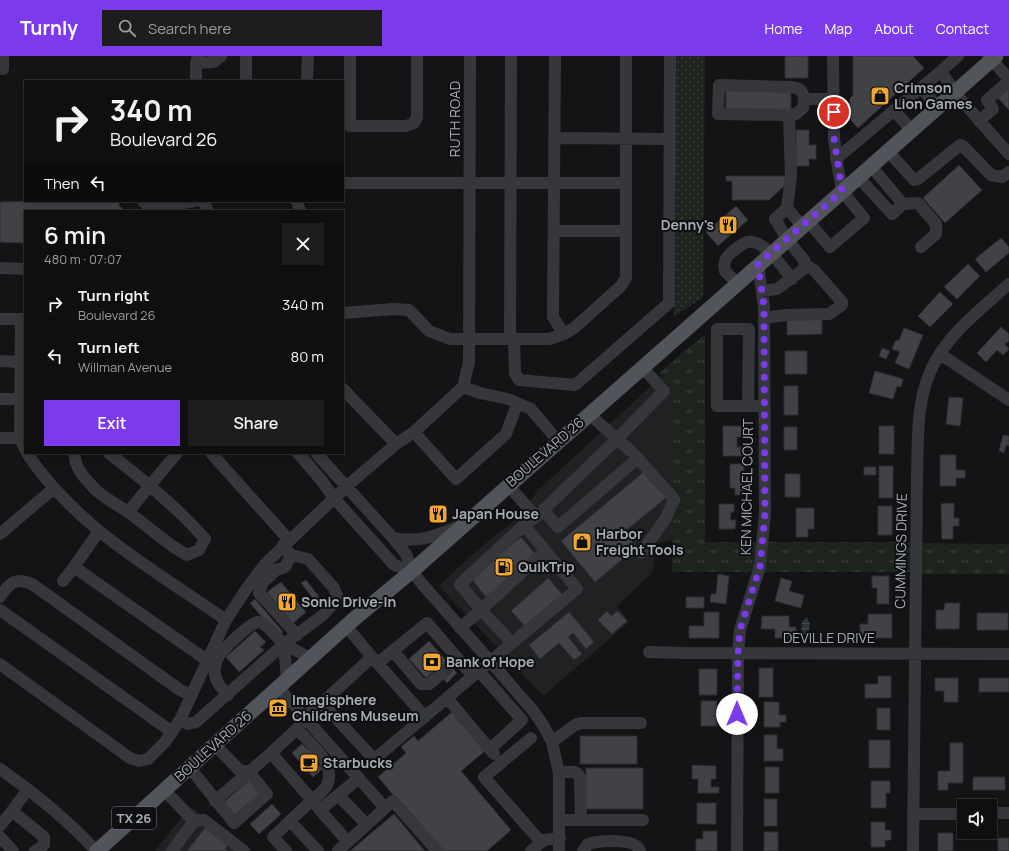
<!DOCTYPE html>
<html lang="en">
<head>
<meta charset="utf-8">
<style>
  body { margin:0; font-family:Manrope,sans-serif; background:#1d1d1e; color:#f1f3f6; height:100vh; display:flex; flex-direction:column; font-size:15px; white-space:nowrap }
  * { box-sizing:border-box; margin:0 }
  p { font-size:13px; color:#9b9c9f }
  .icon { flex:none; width:22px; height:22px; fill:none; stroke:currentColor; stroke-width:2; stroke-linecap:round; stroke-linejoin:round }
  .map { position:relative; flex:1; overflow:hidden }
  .details { position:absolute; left:24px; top:154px; width:320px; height:244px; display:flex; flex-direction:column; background:#0f0f10; border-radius:0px; box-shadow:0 2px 6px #0003,0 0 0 1px #2f2f30 }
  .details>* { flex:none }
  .banner { position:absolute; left:24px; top:24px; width:320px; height:122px; border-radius:0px; box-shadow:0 2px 6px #0003,0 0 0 1px #2f2f30; background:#0f0f10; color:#f1f3f6; overflow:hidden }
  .controls { position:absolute; left:957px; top:743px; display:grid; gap:8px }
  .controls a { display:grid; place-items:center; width:40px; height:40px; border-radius:0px; background:#0f0f10; box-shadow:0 2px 6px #0003,0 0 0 1px #2f2f30; font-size:20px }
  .pin { position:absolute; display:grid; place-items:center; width:34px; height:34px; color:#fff; margin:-17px; border:2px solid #fff; border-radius:50%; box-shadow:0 1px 4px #0007 }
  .me { position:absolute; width:44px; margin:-22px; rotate:0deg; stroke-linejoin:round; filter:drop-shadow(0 0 3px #0008) }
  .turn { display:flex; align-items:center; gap:14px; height:84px; padding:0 20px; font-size:18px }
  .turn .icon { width:52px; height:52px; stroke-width:2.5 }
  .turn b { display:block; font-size:28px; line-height:34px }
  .then { display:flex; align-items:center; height:38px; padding:0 20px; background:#0003; gap:8px; font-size:15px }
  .round { display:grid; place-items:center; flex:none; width:42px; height:42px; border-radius:0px; background:#1d1d1e }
  .headline { display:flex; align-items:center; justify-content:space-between; height:68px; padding:0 20px }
  h1 { font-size:24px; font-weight:600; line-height:30px }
  .action { display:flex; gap:8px; margin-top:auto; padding:8px 20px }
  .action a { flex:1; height:46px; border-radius:0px; background:#7c3aed; color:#fff; font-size:16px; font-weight:600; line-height:46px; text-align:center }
  .action a+a { background:#1d1d1e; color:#f1f3f6 }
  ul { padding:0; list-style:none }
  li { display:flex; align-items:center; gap:12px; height:52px; padding:0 20px }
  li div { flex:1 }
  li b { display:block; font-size:15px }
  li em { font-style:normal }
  header { display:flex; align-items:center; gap:24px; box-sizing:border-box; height:56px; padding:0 20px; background:#7c3aed; color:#fff }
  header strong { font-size:19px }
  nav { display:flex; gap:22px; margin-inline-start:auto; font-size:14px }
  .search { width:280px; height:36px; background:#1d1d1e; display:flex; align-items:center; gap:10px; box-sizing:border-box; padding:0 14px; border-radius:0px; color:#9b9c9f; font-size:15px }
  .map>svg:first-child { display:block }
</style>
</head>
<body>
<header>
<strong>Turnly</strong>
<div class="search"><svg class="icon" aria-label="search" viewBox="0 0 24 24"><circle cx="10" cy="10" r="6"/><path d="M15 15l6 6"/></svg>Search here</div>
<nav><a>Home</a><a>Map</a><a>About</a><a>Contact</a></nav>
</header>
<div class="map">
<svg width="1009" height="795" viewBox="0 0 1009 795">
  <defs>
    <pattern id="grass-dots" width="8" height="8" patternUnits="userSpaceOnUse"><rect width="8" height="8" fill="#1c241d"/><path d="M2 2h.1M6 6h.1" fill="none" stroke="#3a413c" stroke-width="1.8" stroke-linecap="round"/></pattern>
    <pattern id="park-tufts" width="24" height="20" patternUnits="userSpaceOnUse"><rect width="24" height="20" fill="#1c241d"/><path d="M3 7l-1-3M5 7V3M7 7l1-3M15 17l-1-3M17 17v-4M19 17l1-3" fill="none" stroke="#3a413c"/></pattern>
    <pattern id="water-rules" width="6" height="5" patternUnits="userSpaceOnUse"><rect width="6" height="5" fill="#2b343a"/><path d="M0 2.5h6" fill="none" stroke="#474f54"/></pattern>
  </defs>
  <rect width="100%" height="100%" fill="#141416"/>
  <path fill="#202123" d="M662,320L672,332V484L657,488L652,517L617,550L629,566L543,640L439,530L475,496L520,460L538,434Z
    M190,751L220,770L252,795H155Z"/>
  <path fill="url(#grass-dots)" d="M674,0H705L703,241L674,261Z"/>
  <path fill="url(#park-tufts)" d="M705,278V486H910V516H672V332L659,317Z
    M922,487L1009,488V518H922Z"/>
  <path fill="url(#water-rules)" d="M807,562L810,568L808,579L801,578L802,565Z"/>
  <path fill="#404246" stroke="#2e2f32" d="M785,0H808V22H785Z
    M853,0H913L924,12L858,72L849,62L850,42L853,39Z
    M80,24H111V25H80Z
    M1009,32V54L998,42Z
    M726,34H791V57H726Z
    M796,74H809V89H816V103H809V110H796Z
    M959,109L982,134L945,167L923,142Z
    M726,120H787V127L769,144H732V125H726Z
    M53,145H119V150L126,155H25V187L0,186V146Z
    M736,150L748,164L718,190L706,176Z
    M1001,182L1009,191V197L986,216L975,203Z
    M968,208L980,220L957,243L944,231Z
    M940,236L953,248L930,271L918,260Z
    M787,263H822V278L787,279Z
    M1001,271L1009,278V285L1005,288L1009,293L1003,299L997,294L986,306L977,297Z
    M904,272L923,279L909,313L895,307L900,296L892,293L896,284L899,285Z
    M882,292L890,295L886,303L879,300Z
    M785,295H807V318H785Z
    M875,315L903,323L901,331L897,330L893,343L869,337Z
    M784,330H798V359H784Z
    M949,341L963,342L960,370L946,368Z
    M723,370H744V381H737V391H745V400H723Z
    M879,370H894V398H879Z
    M784,371H797V394H784Z
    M1003,379L1009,380V390L1006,389L1004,397L999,395Z
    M940,399H956V414H965V422H956V430H940Z
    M730,408H744V439H735V432H730Z
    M879,410H893V442H879Z
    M864,411H876V419H864Z
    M646,414L668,440L624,476L637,491L595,526L561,485Z
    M785,418H800V441H785Z
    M954,447V462H959V470H953V483H942L941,448Z
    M719,448H734V456H731L730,464H736L735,473H719Z
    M878,450H892V479H878Z
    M796,452H814V473H808V481H796Z
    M521,481L537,500L486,541L471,522Z
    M718,518L729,520L726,548L710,546L711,538H716Z
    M872,520H889V548H877V532H872Z
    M548,522L563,539L526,571L511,555Z
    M781,522L792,525L789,535L804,539L801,552L775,545Z
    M306,524L324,547L319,550L301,527Z
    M281,526L306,556L293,567L267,536Z
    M686,541H704V552H686Z
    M255,543L283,576L278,580L250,547Z
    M945,547H960L959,573H936V554H944Z
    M607,555L611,560L618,555L627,565L612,578L598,564Z
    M569,556L594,586L586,593L573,577L568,581L582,598L574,604L559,587L540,603L529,589Z
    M704,556H719V582H689V570H704Z
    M977,557H1008V574H977Z
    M868,558H892V582H860V568H868Z
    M762,560H789V571H796V582H775V573H761Z
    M255,575L266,586L260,591L264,594L239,616L226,601Z
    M429,585L457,617L447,627L435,614L426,622L409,603Z
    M759,612H773V641H759Z
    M699,613H717V639H699Z
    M878,620H891V642H865V628H878Z
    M935,622H958V646H944V635H935Z
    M979,622H1009V636H979Z
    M701,645H717V670H701Z
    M764,646H779V659H786V666H780V671H764Z
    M877,652H890V674H877Z
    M452,656L485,695L461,715L511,774L487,795H441L378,721L406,697L401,691L414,680L418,685Z
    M764,679H777V693H783V705H764Z
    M580,680H637V708H580Z
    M869,684H890V712H869Z
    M950,687H963V727H948V734H938V715H950Z
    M302,688L308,694L311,692L316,698L312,701L322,713L313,721L292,697Z
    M692,709L716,710V723H711V731H719V737H698V723H692Z
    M765,711H779V737H765Z
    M586,712H643V753H586Z
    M973,721H1005V734H973Z
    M250,723L262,737L235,762L222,748Z
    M871,725H890V737H886V752H871Z
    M764,743H777V770H764Z
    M697,747H716V768H697Z
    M272,748L281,758L259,778L250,768Z
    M394,758L425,795H350Z
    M871,766H885V774H891V784H885V791H871Z
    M205,772L228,789L225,793L228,795H187Z
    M703,775H717V795H696V783H703Z
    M764,776H778V795H764Z
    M938,777H953V795H938Z
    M998,782H1009V795H998Z"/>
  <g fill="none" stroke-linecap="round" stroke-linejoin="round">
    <path stroke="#313236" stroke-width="12" stroke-dasharray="12 6" stroke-linecap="butt" d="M440,619L450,609"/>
    <path stroke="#35373b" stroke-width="12" d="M246,0V25
      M350,0V70H406L414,67L417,61V0
      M470,0L469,306L463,331L480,337L508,343L531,353L558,385
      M555,0L553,261L564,278
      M958,0L941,15L955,37L1009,98
      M988,0L1009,23
      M196,7L214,6L221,0
      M3,13V0
      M196,25V7L198,0
      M307,25L308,0
      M921,32L938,51
      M894,54L911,74
      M789,59L718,58L719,29L791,31C799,32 803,34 804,43
      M979,65L993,53L987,44L1009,25
      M554,82L669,83
      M888,95L914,124L918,123L960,89L963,90L991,119L1002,121L1009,116
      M836,103L941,15
      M858,121L892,158L903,148L871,110
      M343,127H626
      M143,145L150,152L195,145
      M203,145L208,155
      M297,145L300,155
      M903,148L918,147L936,168V178L921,191
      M808,165L830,191L864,162L842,135L837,106L834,82L833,0
      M802,170L787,152L791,120L789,59L796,58L803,52L804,43H834
      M554,175H626
      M0,212L25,213
      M737,227L725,215C723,207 725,202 732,196C736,193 742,187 748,186C764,183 783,212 792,223
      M762,235L777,233L805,212L804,204L787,183L775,163L787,152
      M343,257L394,253L409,254L429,275L450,283H549L564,278L574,272L621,230L626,222V0
      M764,262L786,259L829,258L842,249V246L814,214L806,209
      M0,263H25
      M21,263L20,382L25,393
      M510,283L511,0
      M514,283L515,317L519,324L575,329L669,247L670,0
      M940,298L1009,344
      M0,305L20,306
      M343,333L396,388
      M0,343H20
      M748,350L749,273H717V350H764
      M414,376L456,423L506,378L517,348
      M0,382H20
      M27,397C75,471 156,515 226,564
      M75,397C73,411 87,425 97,435C106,443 118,449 128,456C148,470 166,488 187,499L199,494L205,483C177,451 143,424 109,397
      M211,397L289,484
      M298,397L322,425L334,442L394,509L412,515
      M316,397L393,482L406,498L412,515L423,529L490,605L534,656L543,669L552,686L559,717V795
      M543,454L558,471L638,402
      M128,456L177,397
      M536,461L617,383L589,358
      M524,469L577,533L512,587L481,554L545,495
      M99,475L74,511L208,605
      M0,478L53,433
      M393,482C420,487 435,480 460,470
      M641,497L666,462L674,443L633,397L617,383L664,335L642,311
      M291,499L285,511L276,514L263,526L259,537L297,579
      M63,525L74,511
      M0,541C10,526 16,521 32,528L180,634L191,639
      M0,554L172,676
      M346,570L372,601L322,647L372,701H377L512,587
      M460,572L481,554L460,528L524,469L536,461L508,429
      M393,595L421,628H429L440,619
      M649,596L683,597L1009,598
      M373,602L425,661
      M378,607L427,567L473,620
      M0,608L130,702L139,705L148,703L165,686L180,664L226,564L247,532L265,508L347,430L396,388L414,376L463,331
      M479,615L522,664L490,693
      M287,623L284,588L310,602
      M278,631L385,752L338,795
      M228,639C222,633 216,627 215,618C214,613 216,605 219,600C223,593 250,567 258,566C266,566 277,582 284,588
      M447,642L494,698
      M180,664L188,668L196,666L284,588L323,559L338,542L334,532L308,503L291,499L283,489
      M297,673C309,687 337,707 327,729C325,734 317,740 312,744L320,754L359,722
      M531,682L484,721L541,786
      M552,686L575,669L581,667H641
      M190,712L234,767L267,738L249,716L239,714L215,689
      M0,713C34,737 68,764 96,795
      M559,717C567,716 576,713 580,721L581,764
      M28,733L12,755L44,781V789L35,795
      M164,734L194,765L172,795
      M338,739L367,769
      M215,745L271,697
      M385,752L393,745L437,795
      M320,754L348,786
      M990,757H1009
      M913,758H964
      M560,764H643
      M194,765L204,764L244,795
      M290,765L318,795
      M0,770L12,755
      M0,781L13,795
      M286,795L273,781L312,744L271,697L297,673L305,661L322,647
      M531,795L544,784L560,782
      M583,795L588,788C599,785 636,781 640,795
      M737,795L738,597L740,574L760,510L765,458L764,251L758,208
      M913,795L917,422C918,388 916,348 930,316C945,280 981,253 1009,228"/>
    <path stroke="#51545a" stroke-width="15" d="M97,795L354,563L412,515L996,0"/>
  </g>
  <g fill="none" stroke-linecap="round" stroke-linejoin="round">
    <path stroke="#7c3aed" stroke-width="7" stroke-dasharray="0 12.6" d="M737,658L738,597L740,574L760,510L765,458L764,251L758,208L842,135L834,82V56"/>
  </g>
  <defs>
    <g id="shop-square" transform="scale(1)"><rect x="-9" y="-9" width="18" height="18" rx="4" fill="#f1a731" stroke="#0f0f11"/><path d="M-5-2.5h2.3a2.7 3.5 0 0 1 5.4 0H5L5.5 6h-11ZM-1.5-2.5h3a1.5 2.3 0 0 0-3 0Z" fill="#111"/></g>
    <g id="restaurant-square" transform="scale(1)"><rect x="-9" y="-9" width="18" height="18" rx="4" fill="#f1a731" stroke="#0f0f11"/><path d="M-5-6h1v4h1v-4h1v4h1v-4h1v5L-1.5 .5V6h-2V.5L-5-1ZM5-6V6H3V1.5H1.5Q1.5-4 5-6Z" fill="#111"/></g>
    <g id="fuel-square" transform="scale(1)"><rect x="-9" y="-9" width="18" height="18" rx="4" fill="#f1a731" stroke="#0f0f11"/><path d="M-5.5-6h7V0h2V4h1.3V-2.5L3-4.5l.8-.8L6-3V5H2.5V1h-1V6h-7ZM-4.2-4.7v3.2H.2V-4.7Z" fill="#111"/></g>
    <g id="bank-square" transform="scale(1)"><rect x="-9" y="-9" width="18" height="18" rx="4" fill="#f1a731" stroke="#0f0f11"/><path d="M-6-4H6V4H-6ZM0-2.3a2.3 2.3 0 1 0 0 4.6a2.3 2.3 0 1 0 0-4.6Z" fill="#111"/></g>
    <g id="museum-square" transform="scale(1)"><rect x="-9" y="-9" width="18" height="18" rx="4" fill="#f1a731" stroke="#0f0f11"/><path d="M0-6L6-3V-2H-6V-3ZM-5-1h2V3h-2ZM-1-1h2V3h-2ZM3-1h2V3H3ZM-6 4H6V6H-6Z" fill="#111"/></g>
    <g id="cafe-square" transform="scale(1)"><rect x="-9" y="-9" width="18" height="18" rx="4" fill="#f1a731" stroke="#0f0f11"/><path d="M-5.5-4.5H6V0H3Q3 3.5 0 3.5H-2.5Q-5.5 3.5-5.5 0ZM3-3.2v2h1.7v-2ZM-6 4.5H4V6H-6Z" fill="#111"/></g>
  </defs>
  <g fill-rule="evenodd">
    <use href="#shop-square" x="880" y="40"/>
    <use href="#restaurant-square" x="728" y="169"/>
    <use href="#restaurant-square" x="438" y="458"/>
    <use href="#shop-square" x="582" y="486"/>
    <use href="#fuel-square" x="504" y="511"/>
    <use href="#restaurant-square" x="287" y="546"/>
    <use href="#bank-square" x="432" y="606"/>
    <use href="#museum-square" x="278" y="652"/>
    <use href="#cafe-square" x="309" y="707"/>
  </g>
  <g text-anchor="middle" stroke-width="4" stroke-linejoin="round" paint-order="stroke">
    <rect fill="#0f0f11" stroke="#797d84" stroke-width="1" x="112" y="751" width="44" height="22" rx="3"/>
    <g font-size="13" font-weight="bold" fill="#a6acb6">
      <text x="134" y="767">TX 26</text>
    </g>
    <g font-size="14" font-weight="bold" fill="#a6acb6" stroke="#0f0f11" text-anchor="start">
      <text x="894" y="37">Crimson<tspan x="894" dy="16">Lion Games</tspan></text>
      <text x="714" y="174" text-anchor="end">Denny's</text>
      <text x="452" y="463">Japan House</text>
      <text x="596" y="483">Harbor<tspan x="596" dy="16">Freight Tools</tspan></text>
      <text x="518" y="516">QuikTrip</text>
      <text x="301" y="551">Sonic Drive-In</text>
      <text x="446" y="611">Bank of Hope</text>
      <text x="292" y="649">Imagisphere<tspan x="292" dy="16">Childrens Museum</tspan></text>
      <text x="323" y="712">Starbucks</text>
    </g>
    <g font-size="14" fill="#a6acb6" stroke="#0f0f11">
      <text transform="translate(455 63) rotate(-90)" y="5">RUTH ROAD</text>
      <text transform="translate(545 396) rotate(-41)" y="5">BOULEVARD 26</text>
      <text transform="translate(747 431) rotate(-89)" y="5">KEN MICHAEL COURT</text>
      <text transform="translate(901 495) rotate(-89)" y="5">CUMMINGS DRIVE</text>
      <text x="829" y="587">DEVILLE DRIVE</text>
      <text transform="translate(213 690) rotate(-42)" y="5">BOULEVARD 26</text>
    </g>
  </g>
</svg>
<div class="controls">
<a><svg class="icon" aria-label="sound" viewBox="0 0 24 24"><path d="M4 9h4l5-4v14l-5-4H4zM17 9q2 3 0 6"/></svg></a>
</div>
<div class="pin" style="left:834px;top:56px;background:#d93025"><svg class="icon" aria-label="arrive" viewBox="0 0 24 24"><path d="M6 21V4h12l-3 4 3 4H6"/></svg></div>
<svg class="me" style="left:737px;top:658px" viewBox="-20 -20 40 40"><circle r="19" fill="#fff"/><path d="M0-13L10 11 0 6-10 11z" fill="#7c3aed"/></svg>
<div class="banner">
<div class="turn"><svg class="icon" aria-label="right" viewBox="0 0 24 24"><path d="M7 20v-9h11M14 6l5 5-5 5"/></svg><div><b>340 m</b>Boulevard 26</div></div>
<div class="then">Then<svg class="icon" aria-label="left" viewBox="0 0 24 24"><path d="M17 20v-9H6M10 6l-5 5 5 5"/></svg></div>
</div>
<section class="details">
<div class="headline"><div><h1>6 min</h1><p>480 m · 07:07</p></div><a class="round"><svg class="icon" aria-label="close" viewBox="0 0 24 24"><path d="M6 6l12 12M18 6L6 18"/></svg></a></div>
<ul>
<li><svg class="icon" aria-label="right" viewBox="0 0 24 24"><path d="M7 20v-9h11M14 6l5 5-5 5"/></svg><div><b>Turn right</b><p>Boulevard 26</p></div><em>340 m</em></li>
<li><svg class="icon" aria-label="left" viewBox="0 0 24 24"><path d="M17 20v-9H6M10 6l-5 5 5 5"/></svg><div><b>Turn left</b><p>Willman Avenue</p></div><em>80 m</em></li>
</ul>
<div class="action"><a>Exit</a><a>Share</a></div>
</section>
</div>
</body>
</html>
